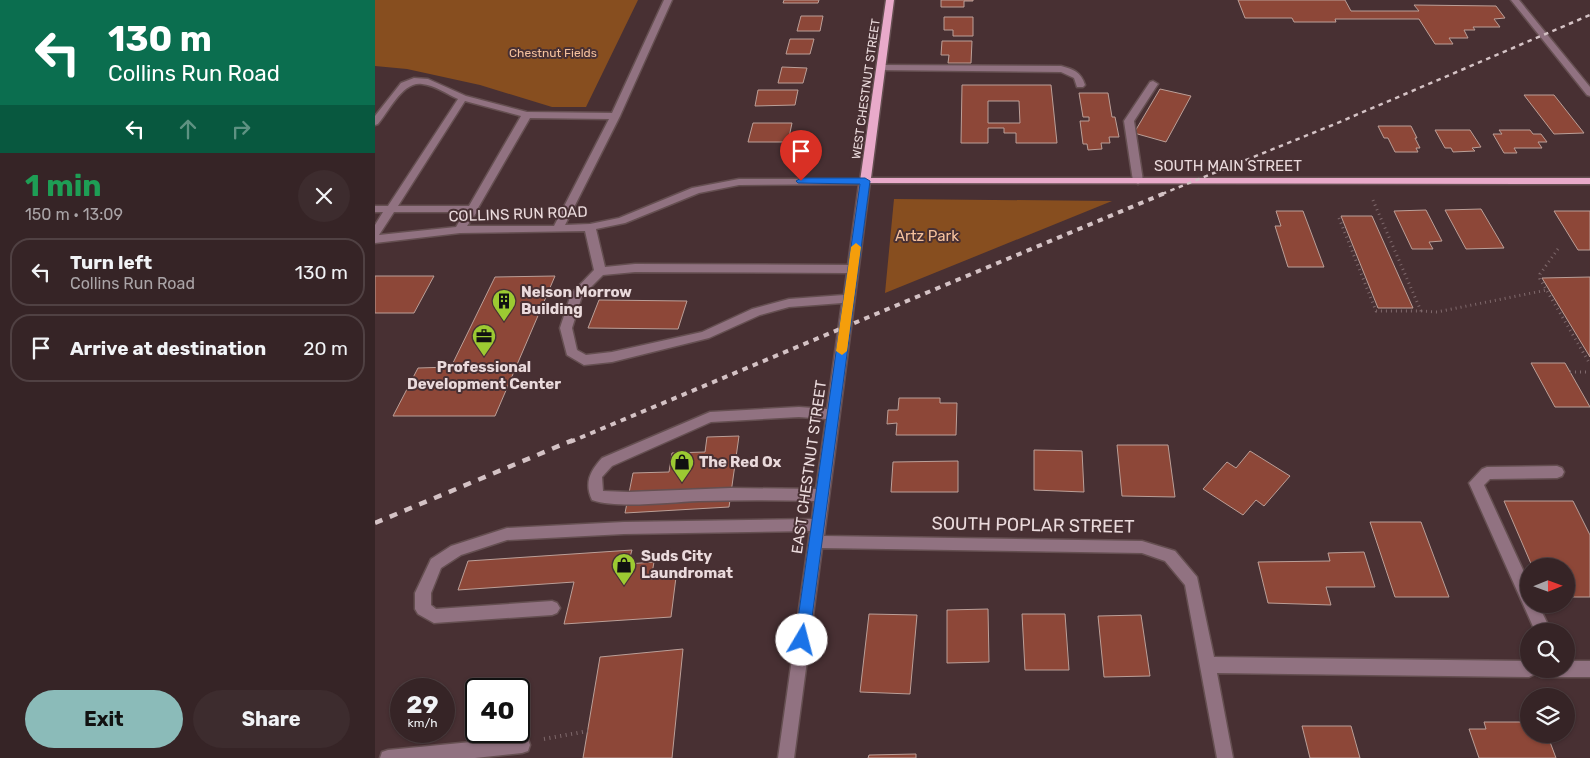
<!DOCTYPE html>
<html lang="en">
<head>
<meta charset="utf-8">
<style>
  body { margin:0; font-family:Rubik,sans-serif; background:#3d2c2e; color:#f1f3f6; height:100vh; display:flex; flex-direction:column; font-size:19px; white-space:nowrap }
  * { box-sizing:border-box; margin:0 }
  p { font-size:16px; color:#aaa4a7 }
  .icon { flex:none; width:28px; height:28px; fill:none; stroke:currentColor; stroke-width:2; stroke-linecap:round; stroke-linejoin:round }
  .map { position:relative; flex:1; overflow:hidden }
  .side { display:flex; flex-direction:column; background:#362426; width:375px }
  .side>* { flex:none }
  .hud { background:#0b6e4f; color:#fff; overflow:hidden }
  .needle { width:32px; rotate:89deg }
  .tools { position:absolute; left:1145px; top:558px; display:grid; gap:10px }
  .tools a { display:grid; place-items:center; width:55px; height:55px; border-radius:50%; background:#362426; box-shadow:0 1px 4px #0004,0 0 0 1px #504143; font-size:25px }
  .speed { position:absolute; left:15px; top:678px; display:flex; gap:10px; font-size:25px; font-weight:700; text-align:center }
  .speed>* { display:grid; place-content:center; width:65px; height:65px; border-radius:50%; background:#362426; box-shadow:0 1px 4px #0004,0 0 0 1px #504143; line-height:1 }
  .speed small { font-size:12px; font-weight:400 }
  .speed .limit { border:2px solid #111; border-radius:8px; background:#fff; color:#111 }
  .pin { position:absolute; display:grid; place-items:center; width:42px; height:42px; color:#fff; margin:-51px -21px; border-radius:50% 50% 50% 0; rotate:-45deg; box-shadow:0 0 5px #0007 }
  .pin .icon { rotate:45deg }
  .me { position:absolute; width:55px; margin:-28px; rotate:8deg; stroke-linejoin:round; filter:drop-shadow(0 0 4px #0008) }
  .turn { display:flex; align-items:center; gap:18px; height:105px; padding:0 25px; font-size:22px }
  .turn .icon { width:65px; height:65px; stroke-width:2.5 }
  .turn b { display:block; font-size:35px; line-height:42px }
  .lanes { display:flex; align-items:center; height:48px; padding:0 25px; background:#0003; justify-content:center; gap:25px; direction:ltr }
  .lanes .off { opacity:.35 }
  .round { display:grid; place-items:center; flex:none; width:52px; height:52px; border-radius:26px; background:#3d2c2e }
  .headline { display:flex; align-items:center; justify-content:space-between; height:85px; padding:0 25px }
  h1 { font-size:30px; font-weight:700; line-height:38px; color:#1e9e55 }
  .cta { display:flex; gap:10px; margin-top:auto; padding:10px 25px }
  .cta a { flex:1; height:58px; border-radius:30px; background:#8bbbb9; color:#111; font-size:20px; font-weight:700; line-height:58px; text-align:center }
  .cta a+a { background:#3d2c2e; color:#f1f3f6 }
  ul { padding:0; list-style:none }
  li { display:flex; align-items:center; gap:15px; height:68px; margin:0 10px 8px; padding:0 15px; border:2px solid #504143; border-radius:20px }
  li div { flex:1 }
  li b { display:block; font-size:19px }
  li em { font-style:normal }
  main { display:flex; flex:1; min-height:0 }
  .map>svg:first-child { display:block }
</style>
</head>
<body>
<main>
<section class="side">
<div class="hud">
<div class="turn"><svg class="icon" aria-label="left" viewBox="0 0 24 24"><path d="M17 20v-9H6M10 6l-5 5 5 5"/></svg><div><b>130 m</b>Collins Run Road</div></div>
<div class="lanes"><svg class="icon" aria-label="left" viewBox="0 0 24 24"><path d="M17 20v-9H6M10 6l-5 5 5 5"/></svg><svg class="icon off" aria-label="ahead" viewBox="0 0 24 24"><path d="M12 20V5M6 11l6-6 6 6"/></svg><svg class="icon off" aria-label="right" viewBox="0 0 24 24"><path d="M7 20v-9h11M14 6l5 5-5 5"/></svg></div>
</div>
<div class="headline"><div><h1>1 min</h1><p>150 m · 13:09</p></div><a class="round"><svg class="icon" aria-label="close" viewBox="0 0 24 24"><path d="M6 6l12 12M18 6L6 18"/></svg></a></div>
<ul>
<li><svg class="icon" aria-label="left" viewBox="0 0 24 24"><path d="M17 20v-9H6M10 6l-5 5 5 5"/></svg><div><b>Turn left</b><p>Collins Run Road</p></div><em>130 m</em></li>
<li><svg class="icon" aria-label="arrive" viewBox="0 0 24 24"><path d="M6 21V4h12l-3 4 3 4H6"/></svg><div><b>Arrive at destination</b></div><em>20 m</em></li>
</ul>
<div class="cta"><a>Exit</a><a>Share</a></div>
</section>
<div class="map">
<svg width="1215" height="758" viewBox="0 0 1215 758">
  <rect width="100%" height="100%" fill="#483033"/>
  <path fill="#874e1f" d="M0,0H263L211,107H177L105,85L32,69L0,66Z
    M519,199L737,201L510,293Z"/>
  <path fill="#8d4738" stroke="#bb9f98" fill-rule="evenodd" d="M409,0H444L443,3H408Z
    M566,0H598V1H589V7H566Z
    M863,0H970L976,11H1044L1039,5L1121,6L1130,18L1119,19L1125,27H1098L1100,30H1089L1093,38H1074L1078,44H1060L1044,19H960L961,22H919L917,18H870Z
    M426,16H448L445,31H422Z
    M569,17H598V36H578V30H569Z
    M415,39H439L435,54H411Z
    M567,41H597L596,63H573L574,55H566Z
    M407,67L432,68L428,83H403Z
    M587,85H676L682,143H641V133H629V128H613V143H586ZM613,101H644L645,123H613Z
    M785,89L816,96L791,142L759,133Z
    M383,90H423L420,105L380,106Z
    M704,93H733L737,117H740L744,137H734L735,143H726L727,149L713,150L712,144H708L705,121H714V117H708Z
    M1149,95H1179L1209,133L1179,134Z
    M378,123H417L413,142H373Z
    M1003,126H1036L1042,138H1040L1045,148H1041L1043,152H1020L1013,138H1009Z
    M1060,130H1095L1106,147L1097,148L1100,151L1078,152L1076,148H1070Z
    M1124,130H1155L1158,134H1166L1172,142H1163L1167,148H1139L1142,153H1129L1118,134H1127Z
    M1106,209L1129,248L1091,249L1070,210Z
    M1051,210L1067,241L1054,242L1058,249H1037L1019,211Z
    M901,211H928L949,267H913L900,226H906Z
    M1179,211H1215V250H1203Z
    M966,216H997L1038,308H1003Z
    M0,276H59L39,313H0Z
    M180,276L120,416H18L43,368L76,367L120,277Z
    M1215,277V357L1167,278Z
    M224,300L312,301L303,329L213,328Z
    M1156,363H1190L1215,407H1180Z
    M524,398H565V403H582L581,435H521L522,423L512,424L513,410H523Z
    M364,436L354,507L250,513L258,473L294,472L297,453L330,452L332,437Z
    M742,445H793L800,497L747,496Z
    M659,450L707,451L709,492L659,490Z
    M875,451L915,476L889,506L881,500L868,515L828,489L852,462L861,468Z
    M583,461V492H516L518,462Z
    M1129,501H1198L1215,535V597H1191V566H1157Z
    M995,522H1046L1074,597H1020Z
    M257,550L253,564L279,562L276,579L301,577L296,617L189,624L199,582L83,590L93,561Z
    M989,552L1000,587H951L956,605L893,603L883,562L955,561L953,553Z
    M613,609L614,662L572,663V610Z
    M494,614L542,615L535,694L485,692Z
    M647,614H690L694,670H650Z
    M766,615L775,676L729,677L723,616Z
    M308,649L297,758H208L225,657Z
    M1109,722H1154V734H1172L1181,758H1104L1094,729H1111Z
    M927,726H976L985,758H935Z
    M541,754V758H493L494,755Z"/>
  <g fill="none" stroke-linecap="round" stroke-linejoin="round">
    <g stroke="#654f51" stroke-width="3">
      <path id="minor" d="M289,0H297L245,116L190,225L215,224L244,218L317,188L364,179H494L495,181L449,536L767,541L800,551L822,577L839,657L1154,661V669H1191V661H1215V677H1166L1160,674L1154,677L842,673L858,758H842L810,585L790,561L767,553L447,548L419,758H403L435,531L249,534L132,540L86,555L66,568L56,593V605L61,609L177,601L182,603L185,608L182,613L177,615L59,623L43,614L40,609V593L56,559L76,546L132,528L249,522L437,519L439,501C401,500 363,500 324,501C295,502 243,509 217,500C209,483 215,471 227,458L335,412L424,407L452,409L467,303L414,307L385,315L334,338L237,362L209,365L192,355L185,328L196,294L219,270L210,231L85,233L0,243V225L8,212H0V206H13L83,99C72,94 59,85 47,84C28,81 14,111 3,124L0,125V116L26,83L39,78L53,79L91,96L152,112L237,113ZM90,101L146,116L94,206H23ZM155,118L234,119L179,226H92L104,209L103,208ZM484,184L473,265L260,264L230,267L221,229L250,223L324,193L364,185ZM19,212H90L81,227L4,235ZM260,272L472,273L469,295L414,299L377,309L327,332L237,352L211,355L202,350L197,328L207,296L228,275ZM424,417L451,419L441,489L356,488L253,492L228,491L227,477L237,466L336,422Z
        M1136,0H1144L1215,87V96L1212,95Z
        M506,65L686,66C698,69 706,72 710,85L708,87H702L699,78L686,72L503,70L502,68Z
        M778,81L783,84L759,121L768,181L763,184L758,181L749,121L775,82Z
        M1182,466L1187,468L1189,472L1187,476L1182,478L1115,479L1109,485L1154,583V604H1163L1176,631H1160L1094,483L1107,469L1112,467Z
        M147,737L153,739L155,745L153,751L147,753L100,758H5L7,752L13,750Z"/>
    </g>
    <g stroke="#654f51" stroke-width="3">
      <path id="major" d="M511,0H519L496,178H1215V184L486,183L485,181Z"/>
    </g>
    <path stroke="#7f696c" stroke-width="3" stroke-dasharray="1 4" stroke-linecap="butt" d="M964,218L1001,311H1046L997,198
      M1183,249L1165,274V279L1215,364
      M1046,311L1062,312L1172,290
      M1195,372H1215"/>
    <path stroke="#7f696c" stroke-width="4" stroke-dasharray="1 4.5" stroke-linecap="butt" d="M169,739L213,731"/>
    <use href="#minor" fill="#917281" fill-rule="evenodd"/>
    <use href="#major" fill="#e9aaca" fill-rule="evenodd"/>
    <path stroke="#d4c2c5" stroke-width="2.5" stroke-dasharray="4.5 4.5" stroke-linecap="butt" d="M787,194L960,124L1215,15"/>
    <path stroke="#d4c2c5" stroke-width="4" stroke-dasharray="5.5 5.5" stroke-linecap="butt" d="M195,442L790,193"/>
    <path stroke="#d4c2c5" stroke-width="4.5" stroke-dasharray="8 8" stroke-linecap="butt" d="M0,523L198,440"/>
  </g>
  <path fill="#1a73e8" stroke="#114b97" d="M426,178H490L495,181L434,640L432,645L427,647L422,645L420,640L485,184L423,183L421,181Z"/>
  <path fill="#f59e0b" d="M481,243L486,247L472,351L467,355L461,351L476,247Z"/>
  <defs>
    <g id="building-pin" transform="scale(1.25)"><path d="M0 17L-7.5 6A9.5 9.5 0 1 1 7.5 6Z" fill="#9cca32" stroke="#483033"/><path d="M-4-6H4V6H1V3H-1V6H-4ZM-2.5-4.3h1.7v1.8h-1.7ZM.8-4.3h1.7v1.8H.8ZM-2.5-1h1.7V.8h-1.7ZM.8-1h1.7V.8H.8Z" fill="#111"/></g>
    <g id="office-pin" transform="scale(1.25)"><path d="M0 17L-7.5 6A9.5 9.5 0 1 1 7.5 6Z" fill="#9cca32" stroke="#483033"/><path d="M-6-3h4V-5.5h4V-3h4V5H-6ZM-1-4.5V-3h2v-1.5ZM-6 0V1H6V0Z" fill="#111"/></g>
    <g id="shop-pin" transform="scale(1.25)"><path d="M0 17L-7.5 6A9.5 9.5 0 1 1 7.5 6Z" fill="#9cca32" stroke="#483033"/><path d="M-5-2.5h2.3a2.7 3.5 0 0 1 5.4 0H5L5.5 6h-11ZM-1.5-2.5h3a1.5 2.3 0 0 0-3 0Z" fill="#111"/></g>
  </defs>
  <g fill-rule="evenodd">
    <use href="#building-pin" x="129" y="301"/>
    <use href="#office-pin" x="109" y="336"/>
    <use href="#shop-pin" x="307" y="462"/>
    <use href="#shop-pin" x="249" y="565"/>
  </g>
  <g text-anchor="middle" stroke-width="4" stroke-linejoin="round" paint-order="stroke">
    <g font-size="12" fill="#f5c19d" stroke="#483033">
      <text x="178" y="57">Chestnut Fields</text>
    </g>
    <g font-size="12" fill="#eadadc" stroke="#483033">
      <text transform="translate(491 89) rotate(-82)" y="4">WEST CHESTNUT STREET</text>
    </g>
    <g font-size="15" fill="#eadadc" stroke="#483033">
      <text x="853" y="171">SOUTH MAIN STREET</text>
      <text transform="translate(143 214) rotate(-2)" y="5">COLLINS RUN ROAD</text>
      <text transform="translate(434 467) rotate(-82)" y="5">EAST CHESTNUT STREET</text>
    </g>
    <g font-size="15" fill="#f5c19d" stroke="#483033">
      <text x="552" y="241">Artz Park</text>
    </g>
    <g font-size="15" font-weight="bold" fill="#eadadc" stroke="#483033" text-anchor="start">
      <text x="146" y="297">Nelson Morrow<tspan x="146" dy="17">Building</tspan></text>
      <text x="109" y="372" text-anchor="middle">Professional<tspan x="109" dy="17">Development Center</tspan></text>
      <text x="324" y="467">The Red Ox</text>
      <text x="266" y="561">Suds City<tspan x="266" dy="17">Laundromat</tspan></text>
    </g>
    <g font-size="18" fill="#eadadc" stroke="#483033">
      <text transform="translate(658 525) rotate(1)" y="6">SOUTH POPLAR STREET</text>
    </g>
  </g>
</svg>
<div class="tools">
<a><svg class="needle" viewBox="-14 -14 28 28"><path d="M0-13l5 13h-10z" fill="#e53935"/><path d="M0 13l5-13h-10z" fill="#aaa4a7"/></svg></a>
<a><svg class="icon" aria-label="search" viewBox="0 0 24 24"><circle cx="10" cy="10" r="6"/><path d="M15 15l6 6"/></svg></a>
<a><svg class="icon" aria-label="layers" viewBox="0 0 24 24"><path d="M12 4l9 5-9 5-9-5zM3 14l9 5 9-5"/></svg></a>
</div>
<div class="speed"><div>29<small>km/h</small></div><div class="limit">40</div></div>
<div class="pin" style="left:426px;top:181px;background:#d93025"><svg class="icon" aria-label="arrive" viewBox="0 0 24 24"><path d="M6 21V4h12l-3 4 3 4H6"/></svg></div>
<svg class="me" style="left:427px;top:640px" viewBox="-20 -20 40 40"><circle r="19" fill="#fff"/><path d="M0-13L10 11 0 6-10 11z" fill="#1a73e8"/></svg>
</div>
</main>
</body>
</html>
